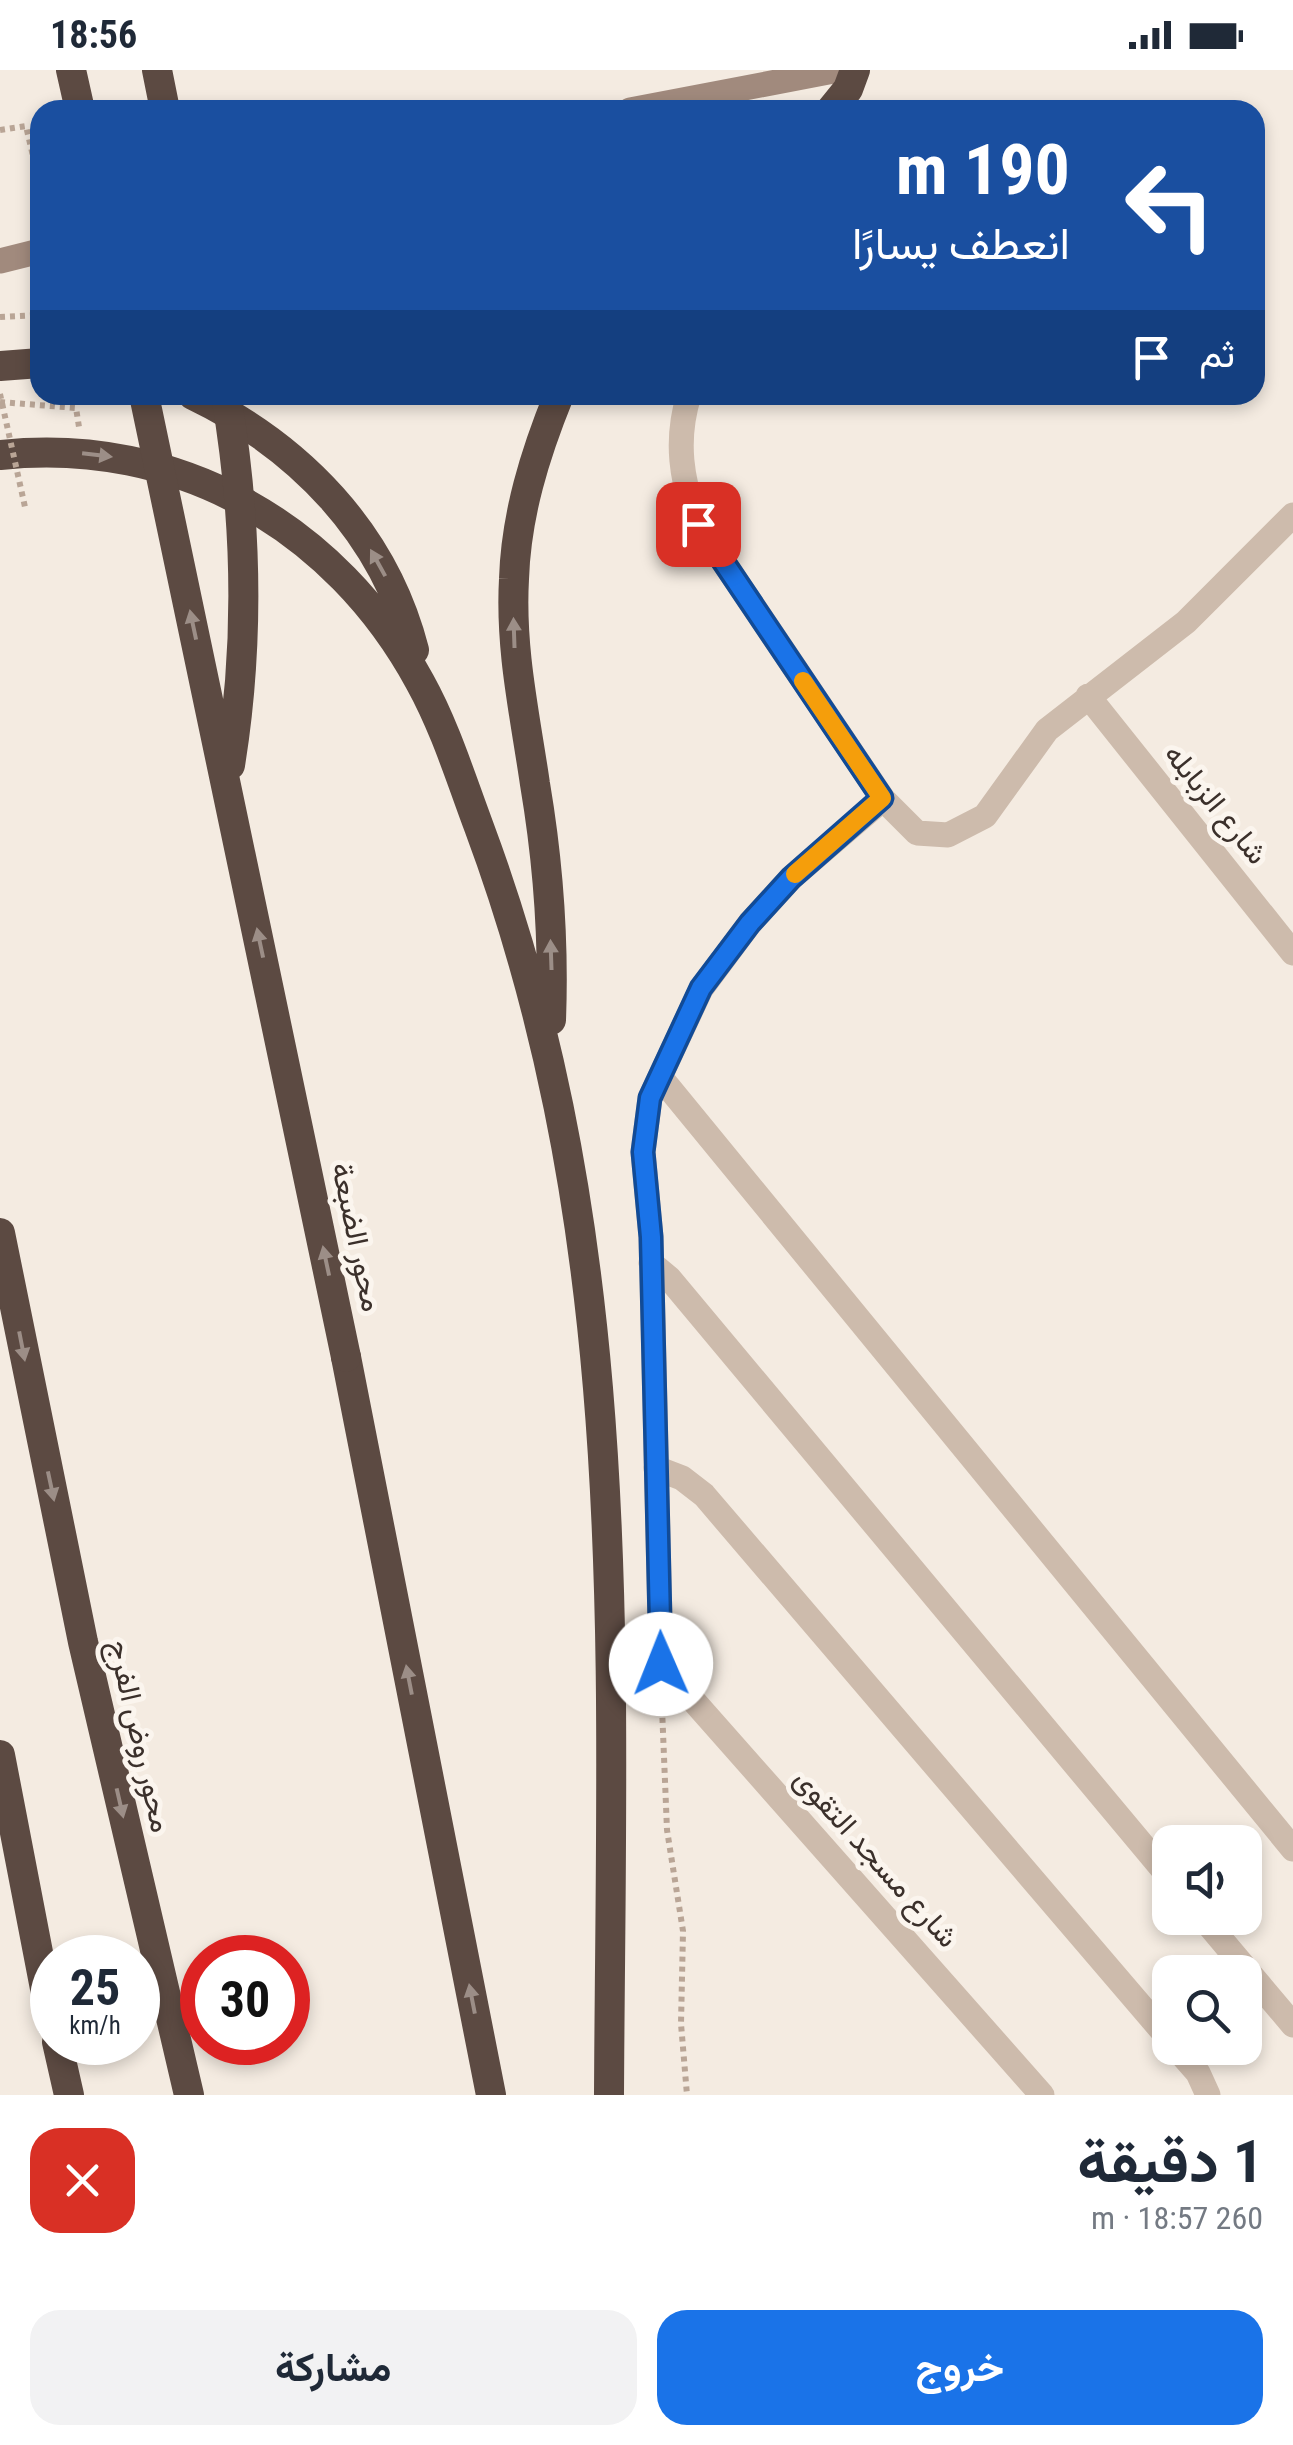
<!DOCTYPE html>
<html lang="ar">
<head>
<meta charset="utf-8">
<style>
  body { margin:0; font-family:"Roboto Condensed",Vazirmatn,sans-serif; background:#f2f2f3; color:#1f2937; direction:rtl; height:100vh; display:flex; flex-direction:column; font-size:38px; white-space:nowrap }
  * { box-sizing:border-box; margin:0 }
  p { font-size:32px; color:#747a83 }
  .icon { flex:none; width:55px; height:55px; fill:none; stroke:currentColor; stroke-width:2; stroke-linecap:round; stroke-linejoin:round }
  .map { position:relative; height:2025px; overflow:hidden; direction:ltr }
  .sheet { display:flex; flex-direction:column; background:#fff; flex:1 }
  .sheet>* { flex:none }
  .top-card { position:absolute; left:30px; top:30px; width:1235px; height:305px; border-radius:30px; box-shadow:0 5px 15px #0003; direction:rtl; background:#1a4fa0; color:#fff; overflow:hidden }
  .fabs { position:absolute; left:1152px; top:1755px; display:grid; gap:20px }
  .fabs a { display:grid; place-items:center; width:110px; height:110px; border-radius:20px; background:#fff; box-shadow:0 5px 15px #0003; font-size:50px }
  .speed { position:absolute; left:30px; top:1865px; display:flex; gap:20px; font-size:50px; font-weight:700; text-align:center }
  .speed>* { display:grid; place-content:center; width:130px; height:130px; border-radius:50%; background:#fff; box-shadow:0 5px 15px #0003; line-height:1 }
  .speed small { font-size:25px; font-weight:400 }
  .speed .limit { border:15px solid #d22; background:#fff; color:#111 }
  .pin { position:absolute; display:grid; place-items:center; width:85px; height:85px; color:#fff; margin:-42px; border-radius:20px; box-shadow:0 5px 15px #0006 }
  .me { position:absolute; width:110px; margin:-55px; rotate:359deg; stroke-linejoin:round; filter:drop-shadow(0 0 8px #0008) }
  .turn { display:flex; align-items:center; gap:35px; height:210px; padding:0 30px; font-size:45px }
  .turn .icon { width:130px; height:130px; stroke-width:2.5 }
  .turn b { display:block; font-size:70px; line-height:85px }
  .then { display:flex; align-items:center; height:95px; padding:0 30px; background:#0003; gap:20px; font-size:38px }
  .round { display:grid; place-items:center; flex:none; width:105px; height:105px; border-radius:30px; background:#f2f2f3 }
  .head { display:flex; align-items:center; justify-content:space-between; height:170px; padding:0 30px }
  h1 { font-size:60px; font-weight:700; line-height:75px }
  .primary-button { display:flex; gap:20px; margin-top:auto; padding:20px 30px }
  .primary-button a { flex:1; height:115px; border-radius:30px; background:#1a73e8; color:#fff; font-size:40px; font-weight:700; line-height:115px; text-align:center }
  .primary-button a+a { background:#f2f2f3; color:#1f2937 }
  .status { display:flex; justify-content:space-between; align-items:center; height:70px; padding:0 50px; background:#fff; direction:ltr }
  .status svg { height:28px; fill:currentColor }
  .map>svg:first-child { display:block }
</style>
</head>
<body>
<div class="status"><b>18:56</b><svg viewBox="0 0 49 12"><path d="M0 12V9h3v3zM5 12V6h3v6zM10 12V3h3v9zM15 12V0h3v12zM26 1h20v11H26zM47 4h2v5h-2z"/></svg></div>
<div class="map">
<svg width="1293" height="2025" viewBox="0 0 1293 2025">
  <rect width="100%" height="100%" fill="#f4ebe1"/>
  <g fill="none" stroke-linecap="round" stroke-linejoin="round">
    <path stroke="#b9a596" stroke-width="6" stroke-dasharray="5 5" stroke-linecap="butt" d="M0,60L26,56L40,116
      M0,247L40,245
      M0,332L76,338L79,357
      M662,1638L667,1760L683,1861L681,1954L687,2025"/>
    <path stroke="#cdbbac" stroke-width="25" d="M689,325C675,370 681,411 698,454L883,729
      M1088,626L1293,883
      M661,1008L1293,1779
      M651,1193L669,1208L1170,1808
      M656,1398L682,1408L704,1425L1170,1970
      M1203,1848L1293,1955
      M1176,1978L1198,2003L1208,2025
      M1042,2025L661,1594L651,1167L643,1082L650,1028L701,919L750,853L791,808L883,729L917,763L948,765L985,746L1047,660L1186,552L1293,445"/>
    <path stroke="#a18a7d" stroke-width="25" d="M630,40L839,0
      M0,191L40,181"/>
    <path stroke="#5c4a42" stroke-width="30" d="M71,0L80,40
      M157,0L165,40
      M831,40L848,19L855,0
      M0,296L40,293
      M193,325C299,376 384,463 414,580
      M0,385C178,366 336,457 420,612C445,657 461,709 479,757C634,1173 611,1591 609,2025
      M551,950C554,871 548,791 535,714C525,645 510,580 514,509C516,445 535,384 559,325
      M0,1163L83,1572L189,2025
      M346,1287L491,2025
      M0,1685L52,1955
      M57,1972L69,2025"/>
    <path stroke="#b9a596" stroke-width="6" stroke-dasharray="5 5" stroke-linecap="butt" d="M0,324L25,437"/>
    <path stroke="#5c4a42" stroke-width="30" d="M144,325L346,1287
      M226,325C247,449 250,571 230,695"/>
  </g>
  <defs><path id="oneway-solid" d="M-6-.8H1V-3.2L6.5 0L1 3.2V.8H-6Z" transform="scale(2.5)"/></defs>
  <g fill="#9c8e87">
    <use href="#oneway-solid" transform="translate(97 385) rotate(7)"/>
    <use href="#oneway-solid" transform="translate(378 493) rotate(-119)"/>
    <use href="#oneway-solid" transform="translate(193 555) rotate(-102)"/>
    <use href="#oneway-solid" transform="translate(514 563) rotate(-92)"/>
    <use href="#oneway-solid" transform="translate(260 873) rotate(-102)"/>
    <use href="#oneway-solid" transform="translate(551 885) rotate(-92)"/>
    <use href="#oneway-solid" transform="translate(326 1191) rotate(-102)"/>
    <use href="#oneway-solid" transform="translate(22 1276) rotate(79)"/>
    <use href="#oneway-solid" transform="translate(51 1416) rotate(78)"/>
    <use href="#oneway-solid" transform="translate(409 1610) rotate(-101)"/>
    <use href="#oneway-solid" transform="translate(120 1733) rotate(77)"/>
    <use href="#oneway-solid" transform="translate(472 1929) rotate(-101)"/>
  </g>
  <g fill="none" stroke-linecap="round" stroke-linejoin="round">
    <g stroke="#114b97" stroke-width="25">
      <path id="route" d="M661,1594L651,1167L643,1082L650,1028L701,918L750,853L791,808L882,728L698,454"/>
    </g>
    <use href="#route" stroke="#1a73e8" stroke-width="18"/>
    <path stroke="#f59e0b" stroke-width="18" d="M795,804L882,728L803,611"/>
  </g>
  <g text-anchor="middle" stroke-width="10" stroke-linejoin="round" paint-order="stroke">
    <g font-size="30" fill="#3b302b" stroke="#fbf5ee">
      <text transform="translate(1216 734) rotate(51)" y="10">شارع الزبابله</text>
      <text transform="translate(357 1167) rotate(78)" y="10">محور الضبعة</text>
      <text transform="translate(140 1666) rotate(77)" y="10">محور روض الفرج</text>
      <text transform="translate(876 1788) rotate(48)" y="10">شارع مسجد التقوى</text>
    </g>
  </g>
</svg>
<div class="fabs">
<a><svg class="icon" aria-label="sound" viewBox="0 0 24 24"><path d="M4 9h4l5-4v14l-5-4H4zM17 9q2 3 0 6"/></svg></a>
<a><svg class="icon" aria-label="search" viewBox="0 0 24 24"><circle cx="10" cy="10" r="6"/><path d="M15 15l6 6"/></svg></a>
</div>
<div class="speed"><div>25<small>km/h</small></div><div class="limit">30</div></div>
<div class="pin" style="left:698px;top:454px;background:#d93025"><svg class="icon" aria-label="arrive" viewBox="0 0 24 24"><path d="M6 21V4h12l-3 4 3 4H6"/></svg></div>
<svg class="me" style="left:661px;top:1594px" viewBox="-20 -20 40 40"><circle r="19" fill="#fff"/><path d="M0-13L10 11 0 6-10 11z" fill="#1a73e8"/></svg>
<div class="top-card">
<div class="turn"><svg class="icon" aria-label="left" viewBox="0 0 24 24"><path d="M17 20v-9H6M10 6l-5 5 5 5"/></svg><div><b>190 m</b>انعطف يسارًا</div></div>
<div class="then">ثم<svg class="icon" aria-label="arrive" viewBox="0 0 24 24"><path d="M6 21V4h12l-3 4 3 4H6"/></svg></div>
</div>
</div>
<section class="sheet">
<div class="head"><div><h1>1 دقيقة</h1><p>260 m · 18:57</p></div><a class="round" style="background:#d93025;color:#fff"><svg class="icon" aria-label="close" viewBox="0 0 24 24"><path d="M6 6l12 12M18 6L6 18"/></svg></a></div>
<div class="primary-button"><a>خروج</a><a>مشاركة</a></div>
</section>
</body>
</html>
